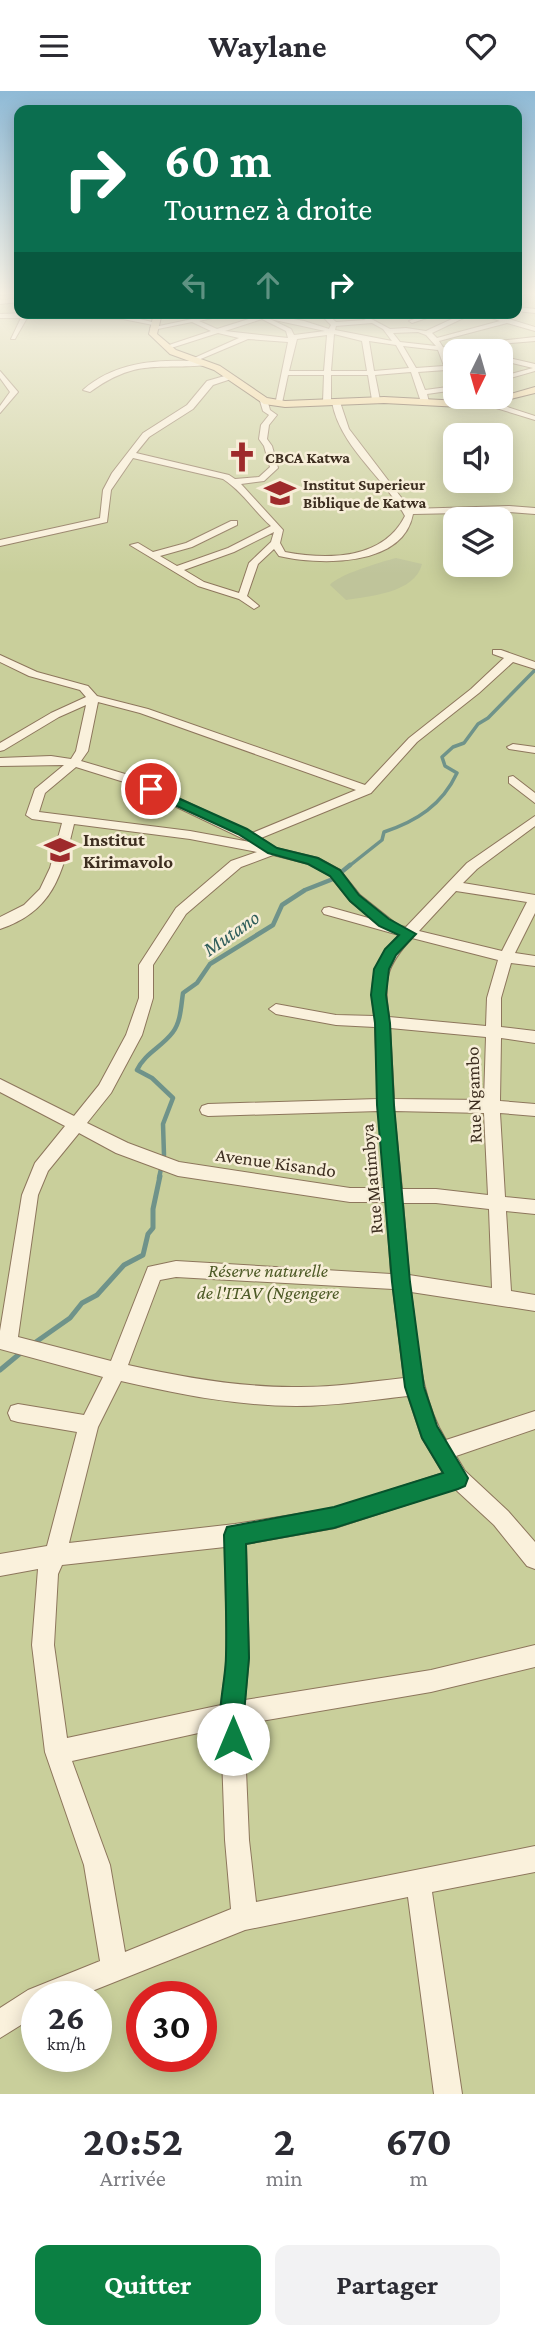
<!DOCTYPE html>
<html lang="fr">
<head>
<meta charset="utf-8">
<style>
  body { margin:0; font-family:"Crimson Pro",serif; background:#f2f2f3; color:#2b2b33; height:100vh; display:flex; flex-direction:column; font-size:26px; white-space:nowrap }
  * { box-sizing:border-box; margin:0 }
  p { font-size:23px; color:#7c7c81 }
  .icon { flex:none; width:38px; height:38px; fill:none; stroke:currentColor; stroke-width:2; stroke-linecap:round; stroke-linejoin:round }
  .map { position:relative; height:2003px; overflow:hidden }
  .side { display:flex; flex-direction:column; background:#fff; flex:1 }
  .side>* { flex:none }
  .top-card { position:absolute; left:14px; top:14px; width:508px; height:214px; border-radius:14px; box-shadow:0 4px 18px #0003; background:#0b6e4f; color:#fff; overflow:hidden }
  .needle { width:46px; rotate:185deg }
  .controls { position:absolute; left:443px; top:248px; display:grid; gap:14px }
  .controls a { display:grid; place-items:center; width:70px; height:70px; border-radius:14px; background:#fff; box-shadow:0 4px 18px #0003; font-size:35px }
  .speed { position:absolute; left:21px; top:1890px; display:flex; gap:14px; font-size:35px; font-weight:700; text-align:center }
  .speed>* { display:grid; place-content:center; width:91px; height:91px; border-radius:50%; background:#fff; box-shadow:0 4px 18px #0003; line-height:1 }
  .speed small { font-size:18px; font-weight:400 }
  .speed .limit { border:10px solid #d22; background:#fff; color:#111 }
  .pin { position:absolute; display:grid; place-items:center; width:60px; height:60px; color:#fff; margin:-30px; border:4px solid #fff; border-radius:50%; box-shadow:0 2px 7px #0007 }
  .me { position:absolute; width:77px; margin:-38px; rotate:0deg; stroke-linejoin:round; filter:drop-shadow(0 0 5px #0008) }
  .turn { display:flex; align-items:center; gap:24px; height:147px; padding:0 35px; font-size:32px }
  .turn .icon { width:91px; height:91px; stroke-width:2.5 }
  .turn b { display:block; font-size:49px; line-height:60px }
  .lanes { display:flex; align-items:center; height:66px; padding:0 35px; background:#0003; justify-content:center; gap:35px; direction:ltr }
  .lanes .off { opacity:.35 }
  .eta { display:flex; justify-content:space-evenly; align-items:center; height:119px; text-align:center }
  .eta b { font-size:42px; font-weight:700; line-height:49px }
  .button { display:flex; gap:14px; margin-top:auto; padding:14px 35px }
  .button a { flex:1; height:80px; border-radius:14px; background:#0b8043; color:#fff; font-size:28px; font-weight:700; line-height:80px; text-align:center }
  .button a+a { background:#f2f2f3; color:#2b2b33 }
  header { display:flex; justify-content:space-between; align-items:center; height:91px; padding:0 35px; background:#fff; font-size:32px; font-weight:700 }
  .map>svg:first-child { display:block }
</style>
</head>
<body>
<header><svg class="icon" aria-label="menu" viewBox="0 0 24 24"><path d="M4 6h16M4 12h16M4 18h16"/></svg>Waylane<svg class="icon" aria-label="heart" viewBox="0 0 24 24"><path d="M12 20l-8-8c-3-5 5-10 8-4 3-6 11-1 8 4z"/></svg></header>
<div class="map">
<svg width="535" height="2003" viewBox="0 0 535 2003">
  <rect width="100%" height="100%" fill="#f0e4c8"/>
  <path fill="#c9cf9b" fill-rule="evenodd" d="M0,202H19V222H516V202H535V2003H0ZM455,261H500V306H455ZM455,345H500V390H455ZM455,429H500V474H455ZM37,1906H96V1965H37ZM142,1906H201V1965H142Z"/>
  <path fill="#bfc49a" d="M396,467L422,473C415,502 370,505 346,509L330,494C337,484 381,471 396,467Z"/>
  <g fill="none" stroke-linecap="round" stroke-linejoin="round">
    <path stroke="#6f938a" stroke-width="3.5" d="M348,776L382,749L384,741C417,730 442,714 457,682L445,675L442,666L453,656L464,652L478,633L488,627L535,579"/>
    <path stroke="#6f938a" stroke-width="4.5" d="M159,1087L164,1064L163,1033L173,1007L152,987L137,979C145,962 162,956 173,941C181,930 181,915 183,902L197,892L210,873L273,834L282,814L305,799L333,788L350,774"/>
    <path stroke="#6f938a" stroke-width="5" d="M33,1253L70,1227L82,1212L97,1204L124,1174L143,1164L148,1143L153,1137V1118L160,1085
      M0,1279L23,1260"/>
    <g stroke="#8d765c" stroke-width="2">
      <path id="minor" d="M518,202H528L516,207Z
        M19,207V211L0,213V209Z
        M516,216L535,218V222L516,220Z
        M30,222L123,224L156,232L153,234L123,228L27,227L15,248H11L21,227H0V223Z
        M220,222H234L199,230L217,238L258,225L248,222H262L304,230L329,238L331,234L319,222H326L336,231L366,229L352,222H360L390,238L406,237L426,240L465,222H474L432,242L437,247L500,230L478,222H489L535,236V240L507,232L439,250L443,256L468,261L445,260L451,274H455V278H452L455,294L446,279L418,281L425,299L455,295V299L427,303L429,311L425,313L421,311L411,281L375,284L380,309L376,311L372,309L368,284H331V311L327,313L323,311L324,284H288L282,312L275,314L288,251L248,248L196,270L208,272V274C157,279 137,267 90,301L83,299C114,272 152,269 191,270L192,268L239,247L218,242L168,258L166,255L211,240L192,231L153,239L150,237ZM262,228L286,240L288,247L225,240ZM270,228L325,240L294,244L291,238ZM372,232L383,238L392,250L335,239L336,235ZM418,241L426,244L436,255L400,251L393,242ZM334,243L362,250L367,280H331ZM327,244L324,280H289L297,248ZM369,250L396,254L409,277L374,280ZM403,255L438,259L444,275L416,277Z
        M431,222H441L412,232L409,230Z
        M535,246V250L477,255L474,253Z
        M500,265L535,273V280L500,290V286L533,277L500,269Z
        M0,280L18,301L0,322V315L10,301L0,287Z
        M228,284L231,288L213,294L193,318L149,346L136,362L229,384L235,388L259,386L270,376L264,355L259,348L261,334L269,324L263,320L260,310L267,308L270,319L277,324L269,334L267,348L272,355L278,377L264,390L241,393L283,439L280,452L285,461C328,469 383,469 405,425C384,386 340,356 332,311L336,309L340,311L349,338L410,418L509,415L535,417V423L509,421L413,423C403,477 318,474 279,465L274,458L258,473L247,505L259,515L254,518L239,508L198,495L130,454L138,452L153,461L186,452L231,430H237V434L192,456L160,465L177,475L228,457L271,435C254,420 242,400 223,388L133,367L111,399L107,431L0,455V449L100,427L103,399L112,382L143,342L187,314L207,290ZM274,441L271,451L249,472L239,502L204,491L184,479L234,461Z
        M486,309L535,325V329L483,313Z
        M493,559H501L535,571V578L513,571L479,602L417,651L371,702L261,747L276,757L318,767L340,779L360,804L399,835L406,836L467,772L535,725V735L477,778L463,792L535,804V822L515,862L535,865V875L511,872L501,907V936L535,940V952L501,947L500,1010L535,1013V1025L500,1022L505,1106L535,1109V1123L506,1120L511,1200L535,1204V1220L411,1201C418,1250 419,1306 446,1349L535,1320V1338L456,1365L465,1380L508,1420L535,1451V1478L527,1475L494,1434L455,1398L335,1437L246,1453L249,1567L245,1609L431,1579L535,1554V1576L431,1601L244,1633L249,1749L256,1811L535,1755V1781L432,1801L462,2003H434L408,1806L245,1839L77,1906H37V1924L0,1947V1917L28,1899L100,1870L84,1774L45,1661L32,1554L38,1478L0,1485V1463L47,1455L77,1341L18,1331L11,1329L8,1322L11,1315L18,1313L84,1324L103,1286L0,1258V1240L22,1104L35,1072L65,1035L0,1001V988L74,1025L99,994L126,944L139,907V874L176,817L231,770L257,761L190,748L74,733C62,783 54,820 0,838V826L24,814L40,798L50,777L62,732L32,728L26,724L35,698L64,674L0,675V667L51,665L71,668L76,660L86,614L59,626L4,659L0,660V652L51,622L86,606L80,599L29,585L0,571V564L37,581L88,595L97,605L148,618L365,694L409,647L471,598L504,567L493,563ZM98,611L140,622L356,699L252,742L132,685L81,670L88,660ZM76,676L124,691L250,751L190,740L39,721L45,702ZM273,764L309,773L330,785L350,810L372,828L329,816L324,817L322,820L324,823L399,844C373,871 369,888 374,925L336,924L276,913L269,918L276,923L336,934L375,936L378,1008L208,1013L202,1015L200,1019L202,1023L208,1025L379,1020L385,1097H350L179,1071L128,1052L87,1032L111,1002L142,944L153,907V874L186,823L241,776ZM456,800L527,811L502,860L419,840ZM412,847L498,869L487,907L486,935L389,926C383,889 386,875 412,847ZM390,937L486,946L484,1009L394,1008ZM394,1020L484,1022L488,1104L436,1098H402ZM79,1042L116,1062L178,1085L350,1111H386L391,1183L176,1170L148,1176L111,1270L18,1246L38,1104L48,1080ZM403,1112H436L489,1118L492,1197L409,1184ZM176,1186L393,1198L404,1287C367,1291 330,1297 292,1296C238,1296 182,1286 128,1274L160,1189ZM121,1290C178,1303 237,1315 296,1315C334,1315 371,1309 408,1305L422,1347L443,1382L335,1417L235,1433L69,1452L98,1336ZM225,1456L227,1567L221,1614L67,1647L54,1554L58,1483L62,1474ZM221,1637L225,1749L231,1818L125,1861L110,1774L72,1670Z
        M513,653L535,656V662L509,658L507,656Z
        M513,685L535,702V712L509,692V686Z"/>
    </g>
    <g stroke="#5b4430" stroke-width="2">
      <path id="major" d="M19,203V207L0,209V205Z
        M154,222H162L157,243L176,259L220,275L267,307L285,310L384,306L461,310L500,306L535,296V302L486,314L461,316L384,312L285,316L264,313L214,279L170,263L149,243Z"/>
    </g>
    <use href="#minor" fill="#faf1dc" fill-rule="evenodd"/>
    <use href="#major" fill="#f3d9a0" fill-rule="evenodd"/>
  </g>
  <linearGradient id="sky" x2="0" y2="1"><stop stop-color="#8fbad6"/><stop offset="0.42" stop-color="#f8f3e6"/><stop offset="1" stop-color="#f8f3e6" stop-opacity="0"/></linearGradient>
  <rect width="535" height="483" fill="url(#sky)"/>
  <path fill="#0b8043" stroke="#07532c" stroke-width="2" d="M151,695L247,738L277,757L318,767L340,779L359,804L389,828L416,843L396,864L389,878L386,904L390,932L394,1014L410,1191L424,1296L437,1335L468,1387L465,1395L458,1398L334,1437L246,1453L249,1567L244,1623L245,1648L242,1657L233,1660L225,1657C213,1628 226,1594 226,1564C227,1524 225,1484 224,1444L227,1436L334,1416L443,1382L422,1347L405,1296L392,1191L377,1014L375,932L371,904L374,878L385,858L399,844L379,835L350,810L330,785L308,773L268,762L238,743L146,701L145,698Z"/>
  <defs>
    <g id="church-bare" transform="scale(2.415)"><path d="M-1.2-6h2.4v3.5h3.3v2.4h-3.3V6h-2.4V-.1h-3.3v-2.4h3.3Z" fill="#9e2a2b" stroke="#f7eed8" stroke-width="2.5" paint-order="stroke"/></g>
    <g id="school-bare" transform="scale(2.415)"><path d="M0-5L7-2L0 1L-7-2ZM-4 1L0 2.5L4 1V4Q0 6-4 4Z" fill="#9e2a2b" stroke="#f7eed8" stroke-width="2.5" paint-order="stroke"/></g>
  </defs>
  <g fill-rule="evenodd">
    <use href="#church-bare" x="242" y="366"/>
    <use href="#school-bare" x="280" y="402"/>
    <use href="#school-bare" x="60" y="759"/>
  </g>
  <g text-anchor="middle" stroke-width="5" stroke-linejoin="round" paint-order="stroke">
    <g font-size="16" font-weight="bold" fill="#3d2e20" stroke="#f7eed8" text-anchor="start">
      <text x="265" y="372">CBCA Katwa</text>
      <text x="303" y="399">Institut Superieur<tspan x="303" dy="18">Biblique de Katwa</tspan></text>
    </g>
    <g font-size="19" font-weight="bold" fill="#3d2e20" stroke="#f7eed8" text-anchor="start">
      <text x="83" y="755">Institut<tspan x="83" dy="22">Kirimavolo</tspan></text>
    </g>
    <g font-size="19" fill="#3d2e20" stroke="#f7eed8">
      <text transform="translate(473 1004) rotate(-92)" y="7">Rue Ngambo</text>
      <text transform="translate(276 1071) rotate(8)" y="7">Avenue Kisando</text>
      <text transform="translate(371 1088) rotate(-95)" y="7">Rue Matimbya</text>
    </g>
    <g font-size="19" font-style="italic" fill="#4d5a26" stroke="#f7eed8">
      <text x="268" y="1186">Réserve naturelle<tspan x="268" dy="22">de l'ITAV (Ngengere</tspan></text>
    </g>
    <g font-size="21" font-style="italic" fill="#2f5d5a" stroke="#f7eed8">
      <text transform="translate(231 842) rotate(-35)" y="7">Mutano</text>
    </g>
  </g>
</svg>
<div class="controls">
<a><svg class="needle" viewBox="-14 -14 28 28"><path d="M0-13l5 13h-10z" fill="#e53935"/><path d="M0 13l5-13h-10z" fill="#7c7c81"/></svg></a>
<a><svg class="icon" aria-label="sound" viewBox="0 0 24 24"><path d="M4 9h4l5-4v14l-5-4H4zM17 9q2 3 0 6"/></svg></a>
<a><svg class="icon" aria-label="layers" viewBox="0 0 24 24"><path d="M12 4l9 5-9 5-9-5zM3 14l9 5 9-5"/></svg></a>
</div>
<div class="speed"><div>26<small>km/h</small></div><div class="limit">30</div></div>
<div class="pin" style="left:151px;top:698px;background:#d93025"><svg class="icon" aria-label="arrive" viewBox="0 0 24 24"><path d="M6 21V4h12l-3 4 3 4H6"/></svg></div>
<svg class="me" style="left:233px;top:1648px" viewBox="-20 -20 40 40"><circle r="19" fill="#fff"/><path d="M0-13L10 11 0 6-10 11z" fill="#0b8043"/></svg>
<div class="top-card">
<div class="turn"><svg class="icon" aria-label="right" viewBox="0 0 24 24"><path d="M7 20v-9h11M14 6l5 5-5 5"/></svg><div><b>60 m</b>Tournez à droite</div></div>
<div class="lanes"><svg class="icon off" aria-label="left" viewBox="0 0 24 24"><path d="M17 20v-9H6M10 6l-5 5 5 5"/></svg><svg class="icon off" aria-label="ahead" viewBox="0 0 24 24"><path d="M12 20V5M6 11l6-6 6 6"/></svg><svg class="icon" aria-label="right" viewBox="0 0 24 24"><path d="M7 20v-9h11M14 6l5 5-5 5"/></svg></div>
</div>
</div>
<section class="side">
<div class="eta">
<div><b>20:52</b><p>Arrivée</p></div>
<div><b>2</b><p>min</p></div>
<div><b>670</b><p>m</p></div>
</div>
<div class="button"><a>Quitter</a><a>Partager</a></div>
</section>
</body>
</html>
